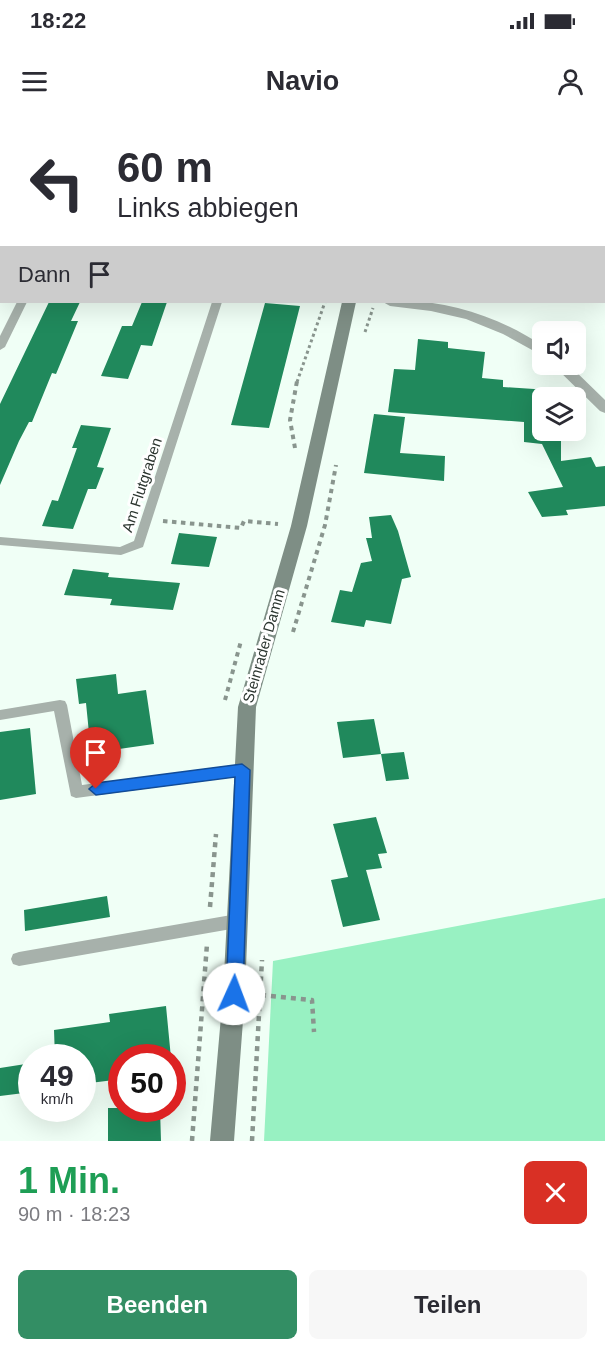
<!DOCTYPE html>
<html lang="de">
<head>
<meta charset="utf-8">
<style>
  body { margin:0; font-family:Helvetica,sans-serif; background:#f7f7f7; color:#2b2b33; height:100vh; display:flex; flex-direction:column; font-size:22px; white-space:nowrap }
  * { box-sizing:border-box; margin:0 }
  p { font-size:20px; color:#7c7c81 }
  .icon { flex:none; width:33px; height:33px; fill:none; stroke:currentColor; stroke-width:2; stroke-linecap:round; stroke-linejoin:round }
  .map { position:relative; height:1021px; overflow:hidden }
  .sheet { display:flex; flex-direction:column; background:#fff; flex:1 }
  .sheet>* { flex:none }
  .guide { position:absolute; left:0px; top:0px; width:606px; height:183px; box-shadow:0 6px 24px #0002; background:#fff; color:#2b2b33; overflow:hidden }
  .tools { position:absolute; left:532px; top:201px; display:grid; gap:12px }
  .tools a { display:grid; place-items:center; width:54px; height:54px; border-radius:9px; background:#fff; box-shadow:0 6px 24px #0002; font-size:30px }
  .speed { position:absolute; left:18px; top:924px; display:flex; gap:12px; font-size:30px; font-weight:700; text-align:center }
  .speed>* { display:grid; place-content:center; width:78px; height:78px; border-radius:50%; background:#fff; box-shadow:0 6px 24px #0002; line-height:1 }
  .speed small { font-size:15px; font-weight:400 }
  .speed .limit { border:9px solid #d22; background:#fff; color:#111 }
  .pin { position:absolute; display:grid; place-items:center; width:51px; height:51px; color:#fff; margin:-62px -26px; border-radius:50% 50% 50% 0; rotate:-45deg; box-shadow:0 0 6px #0007 }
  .pin .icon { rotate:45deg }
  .me { position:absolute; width:66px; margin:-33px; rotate:2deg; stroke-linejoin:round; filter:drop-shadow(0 0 4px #0008) }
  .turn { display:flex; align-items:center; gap:21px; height:126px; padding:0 18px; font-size:27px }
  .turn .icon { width:78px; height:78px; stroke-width:2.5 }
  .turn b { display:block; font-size:42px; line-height:51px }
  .then { display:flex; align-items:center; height:57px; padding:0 18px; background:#0003; gap:12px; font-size:22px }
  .round { display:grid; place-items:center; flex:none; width:63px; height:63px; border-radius:9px; background:#f7f7f7 }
  .headline { display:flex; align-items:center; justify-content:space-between; height:102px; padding:0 18px }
  h1 { font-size:36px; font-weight:600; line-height:45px; color:#1e9e55 }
  .cta { display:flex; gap:12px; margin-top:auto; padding:12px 18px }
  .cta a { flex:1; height:69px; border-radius:9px; background:#338e64; color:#fff; font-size:24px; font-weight:600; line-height:69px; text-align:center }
  .cta a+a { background:#f7f7f7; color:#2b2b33 }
  .status { display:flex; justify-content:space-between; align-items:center; height:42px; padding:0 30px; background:#fff; direction:ltr }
  .status svg { height:16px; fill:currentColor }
  header { display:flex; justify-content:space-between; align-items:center; height:78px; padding:0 18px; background:#fff; font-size:27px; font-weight:600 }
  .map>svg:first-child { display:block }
</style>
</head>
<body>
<div class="status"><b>18:22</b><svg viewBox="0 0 49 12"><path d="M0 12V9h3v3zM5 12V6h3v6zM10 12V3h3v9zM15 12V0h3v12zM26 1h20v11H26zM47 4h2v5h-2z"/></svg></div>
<header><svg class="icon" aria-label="menu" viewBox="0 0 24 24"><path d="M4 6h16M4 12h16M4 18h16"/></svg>Navio<svg class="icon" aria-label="person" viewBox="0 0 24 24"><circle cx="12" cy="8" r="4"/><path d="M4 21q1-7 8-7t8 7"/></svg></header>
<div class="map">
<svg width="605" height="1021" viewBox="0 0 605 1021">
  <rect width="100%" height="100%" fill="#f0fff6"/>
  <path fill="#d9fae7" d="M413,0H605V122L604,2Z"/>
  <path fill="#98f1c2" d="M0,0H371L2,2V96Z
    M605,778V1021H264L273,841Z"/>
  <path fill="#20895c" d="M49,182H80L71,201H78L56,254L52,253L32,302H29L19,321L0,365V284Z
    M142,182H167L152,226L141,225L128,259L101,256L122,206H132Z
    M265,183L300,186L269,308L231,305Z
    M418,219L448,222V228L485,232L482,258L503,260V267L549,270V278H543V310H561V341L591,337L596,347L605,346V386L566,390L568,395L542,397L528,372L563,367L542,324L524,322V302L388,292L394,249L415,250Z
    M374,294L405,297L400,333L445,336L444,361L364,353Z
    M81,305L111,308L97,347L104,348L96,369H88L73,409L42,406L52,380L58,381L77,328H72Z
    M391,395L398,411L411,457L402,459L391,504L366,500L364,507L331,502L340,470L352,472L361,443L372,441L366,418H372L369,397Z
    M179,413L217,417L209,447L171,444Z
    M73,449L109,453L108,457L180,463L173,490L110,485L112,479L64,475Z
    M116,554L118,574L146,570L154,624L91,633L86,583L79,584L76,559Z
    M374,599L381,634L343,638L337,602Z
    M30,608L36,674L0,680V612Z
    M404,632L409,659L386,661L381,634Z
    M376,697L387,733L378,734L382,748L366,750L380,800L343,807L331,760L348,757L333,704Z
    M107,776L110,797L25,811L24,790Z
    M166,886L171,938H122V959L82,964V938H55L54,910L110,902L109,894Z
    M32,943V972L0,976V948Z
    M108,988H160L161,1021H108Z"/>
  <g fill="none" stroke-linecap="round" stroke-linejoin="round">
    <path stroke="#89958e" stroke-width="3" stroke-dasharray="3 3" stroke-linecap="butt" d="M365,212L373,188
      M297,262L325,182"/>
    <path stroke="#89958e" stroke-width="4" stroke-dasharray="4.5 4.5" stroke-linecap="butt" d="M295,328L290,300L297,261
      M163,401L241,408L244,401L278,404
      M293,512L325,405L336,345
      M225,580L241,521"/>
    <path stroke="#89958e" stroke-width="4.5" stroke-dasharray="5 5" stroke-linecap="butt" d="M210,787L216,714
      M261,875L312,880L314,912
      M192,1021L207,824
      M252,1021L262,840"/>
    <path fill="#a7b1ab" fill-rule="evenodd" d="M0,46H2V52H0Z
      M17,182H27L5,227L0,230V216Z
      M212,182H222L143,427L121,435L0,425V417L120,427L134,421Z
      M60,580L65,581L67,585L82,665L242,644L247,646L249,650L247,654L242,656L76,678L71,676L54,591L0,600V590Z
      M237,794L243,796L245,801L243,806L237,808L19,846L13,844L11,839L13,834L19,832Z"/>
    <path fill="#a7b1ab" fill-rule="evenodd" d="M383,182C438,176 497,195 543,226V236L503,214L466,199L431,191L390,186Z
      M552,244H568L605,280V293L600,291Z"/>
    <path fill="#7e8e85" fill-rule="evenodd" d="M385,0H397L384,2Z
      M342,182H356L307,406L256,587L245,874L234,1021H210L223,874L238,587L291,406Z"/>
  </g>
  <path fill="#1a73e8" stroke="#114b97" stroke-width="1.5" d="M242,644L250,650L243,874L240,880L234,882L228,880L226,874L235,657L96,675L89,669L96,663Z"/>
  <g text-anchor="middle" stroke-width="6" stroke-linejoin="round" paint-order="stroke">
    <g font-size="15" fill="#2b352f" stroke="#fff">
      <text transform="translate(142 365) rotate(-72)" y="5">Am Flutgraben</text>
      <text transform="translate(264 526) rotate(-74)" y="5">Steinrader Damm</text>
    </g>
  </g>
</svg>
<div class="tools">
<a><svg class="icon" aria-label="sound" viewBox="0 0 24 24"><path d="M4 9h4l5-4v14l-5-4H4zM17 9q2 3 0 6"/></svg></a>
<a><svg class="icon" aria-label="layers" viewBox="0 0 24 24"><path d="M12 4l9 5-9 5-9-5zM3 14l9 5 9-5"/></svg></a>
</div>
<div class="speed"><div>49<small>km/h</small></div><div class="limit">50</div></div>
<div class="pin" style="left:96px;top:669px;background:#d93025"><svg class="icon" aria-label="arrive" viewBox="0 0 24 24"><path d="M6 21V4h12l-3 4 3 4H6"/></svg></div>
<svg class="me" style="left:234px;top:874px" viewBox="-20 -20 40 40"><circle r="19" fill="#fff"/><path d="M0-13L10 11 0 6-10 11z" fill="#1a73e8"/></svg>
<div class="guide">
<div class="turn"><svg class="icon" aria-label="left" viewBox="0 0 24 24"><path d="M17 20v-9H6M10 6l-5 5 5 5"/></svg><div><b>60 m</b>Links abbiegen</div></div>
<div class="then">Dann<svg class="icon" aria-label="arrive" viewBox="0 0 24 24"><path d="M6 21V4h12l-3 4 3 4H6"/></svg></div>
</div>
</div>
<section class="sheet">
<div class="headline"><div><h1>1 Min.</h1><p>90 m · 18:23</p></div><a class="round" style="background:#d93025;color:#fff"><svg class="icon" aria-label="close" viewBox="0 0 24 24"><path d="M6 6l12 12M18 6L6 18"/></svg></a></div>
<div class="cta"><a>Beenden</a><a>Teilen</a></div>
</section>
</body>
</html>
